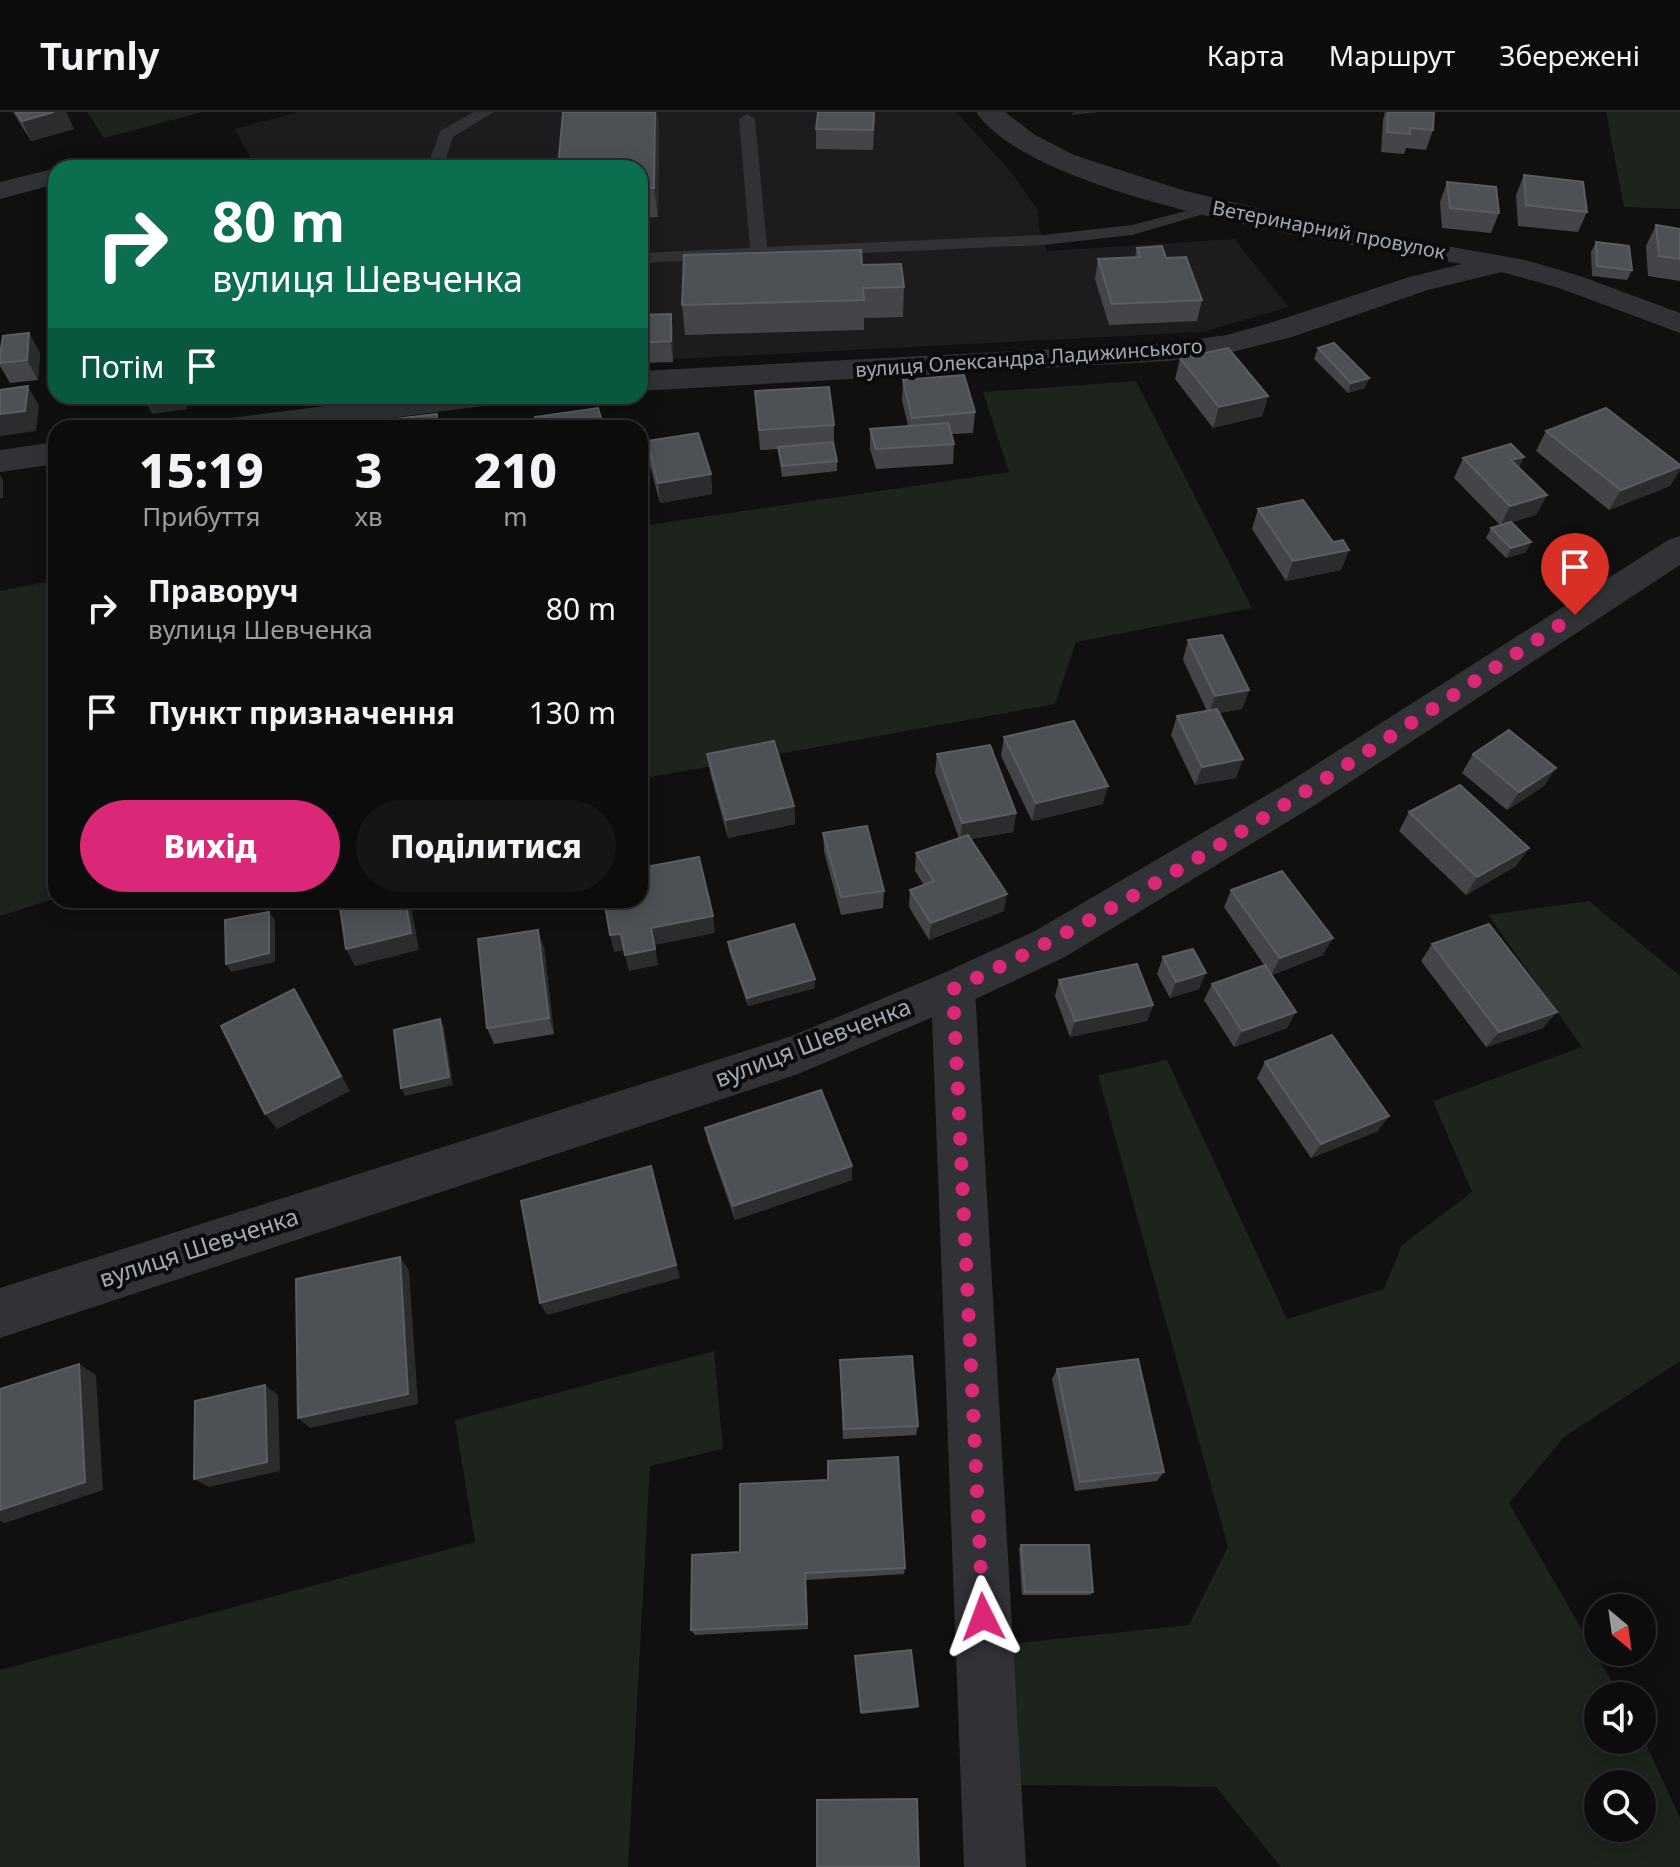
<!DOCTYPE html>
<html lang="uk">
<head>
<meta charset="utf-8">
<style>
  body { margin:0; font-family:"Noto Sans",sans-serif; background:#151516; color:#f1f3f6; height:100vh; display:flex; flex-direction:column; font-size:30px; white-space:nowrap }
  * { box-sizing:border-box; margin:0 }
  p { font-size:26px; color:#9a9b9d }
  .icon { flex:none; width:44px; height:44px; fill:none; stroke:currentColor; stroke-width:2; stroke-linecap:round; stroke-linejoin:round }
  .map { position:relative; flex:1; overflow:hidden }
  .side { position:absolute; left:48px; top:308px; width:600px; height:488px; display:flex; flex-direction:column; background:#0c0c0d; border-radius:24px; box-shadow:0 4px 20px #0003,0 0 0 2px #2c2c2e }
  .side>* { flex:none }
  .banner { position:absolute; left:48px; top:48px; width:600px; height:244px; border-radius:24px; box-shadow:0 4px 20px #0003,0 0 0 2px #2c2c2e; background:#0b6e4f; color:#fff; overflow:hidden }
  .needle { width:52px; rotate:151deg }
  .controls { position:absolute; left:1584px; top:1482px; display:grid; gap:16px }
  .controls a { display:grid; place-items:center; width:72px; height:72px; border-radius:50%; background:#0c0c0d; box-shadow:0 4px 20px #0003,0 0 0 2px #2c2c2e; font-size:40px }
  .pin { position:absolute; display:grid; place-items:center; width:68px; height:68px; color:#fff; margin:-82px -34px; border-radius:50% 50% 50% 0; rotate:-45deg; box-shadow:0 0 8px #0007 }
  .pin .icon { rotate:45deg }
  .me { position:absolute; width:88px; margin:-44px; rotate:357deg; stroke-linejoin:round; filter:drop-shadow(0 0 6px #0008) }
  .turn { display:flex; align-items:center; gap:28px; height:168px; padding:0 32px; font-size:36px }
  .turn .icon { width:104px; height:104px; stroke-width:2.5 }
  .turn b { display:block; font-size:56px; line-height:68px }
  .then { display:flex; align-items:center; height:76px; padding:0 32px; background:#0003; gap:16px; font-size:30px }
  .eta { display:flex; justify-content:space-evenly; align-items:center; height:136px; text-align:center }
  .eta b { font-size:48px; font-weight:800; line-height:56px }
  .action { display:flex; gap:16px; margin-top:auto; padding:16px 32px }
  .action a { flex:1; height:92px; border-radius:48px; background:#db2777; color:#fff; font-size:32px; font-weight:800; line-height:92px; text-align:center }
  .action a+a { background:#151516; color:#f1f3f6 }
  ul { padding:0; list-style:none }
  li { display:flex; align-items:center; gap:24px; height:104px; padding:0 32px }
  li div { flex:1 }
  li b { display:block; font-size:30px }
  li em { font-style:normal }
  header { display:flex; align-items:center; gap:48px; box-sizing:border-box; height:112px; padding:0 40px; background:#0c0c0d; border-bottom:2px solid #2c2c2e }
  header strong { font-size:38px }
  nav { display:flex; gap:44px; margin-inline-start:auto; font-size:28px }
  .map>svg:first-child { display:block }
</style>
</head>
<body>
<header>
<strong>Turnly</strong>
<nav><a>Карта</a><a>Маршрут</a><a>Збережені</a></nav>
</header>
<div class="map">
<svg width="1680" height="1755" viewBox="0 0 1680 1755">
  <rect width="100%" height="100%" fill="#101011"/>
  <path fill="#1c1c1e" d="M298,0H956L1012,61L1038,99L1039,117L1047,139L1234,127L1289,195L1202,220L640,249V56H256L235,17Z"/>
  <path fill="#1c241c" fill-rule="evenodd" d="M87,0H202L104,26Z
    M1606,0H1680V97L1624,95Z
    M1136,269L1252,496L1076,530L1055,592L640,667V411L648,413L1009,360L983,280Z
    M56,468V786L0,804V479Z
    M1589,789L1680,864V1249L1564,1325L1509,1391L1620,1584H1598V1628H1642V1623L1680,1706V1755H1281L1216,1675L1014,1673L1010,1532L1189,1513L1228,1435L1098,963L1167,948L1287,1207L1384,1177L1402,1133L1472,1080L1433,989L1582,935L1488,803ZM1598,1672H1642V1716H1598Z
    M714,1239L723,1337L650,1354L628,1755H0V1558L475,1430L455,1308Z"/>
  <g fill="none" stroke-linecap="round" stroke-linejoin="round">
    <path fill="#313236" fill-rule="evenodd" d="M474,0H494L453,25L443,56H427L440,19Z
      M747,2L755,7L767,135L1043,123L1132,113L1213,92L1221,97L1132,123L1043,133L640,151V141L750,136L739,7Z"/>
    <path fill="#313236" fill-rule="evenodd" d="M976,0H1005L1035,23L1074,43L1182,78L1322,112L1525,148L1580,164L1680,201V221L1559,176L1502,160L1428,178L1292,225L1228,241L1167,249L640,279V259L1167,231L1227,223L1270,211L1406,166L1462,152C1354,133 1038,90 976,0Z
      M98,46L108,48L110,56H74L78,50Z
      M57,56L56,72L0,87V70Z
      M404,284H499L494,291L483,294L311,316H215L219,309L231,306Z
      M56,330V352L0,360V338Z
      M953,858L969,864L975,877L1026,1755H964L931,877L937,864Z"/>
    <path fill="#313236" fill-rule="evenodd" d="M1680,424V453L1312,695L1065,845L969,890L798,962L0,1226V1176L789,925L937,864L1035,819L1284,673L1668,428Z"/>
  </g>
  <path fill="#434549" d="M13,0H66L74,17L31,29Z
    M875,0L873,38L816,37V17Z
    M1385,0H1434L1433,18L1426,38L1406,36L1404,42L1381,40L1383,8Z
    M659,12L658,105L640,106V56Z
    M1524,63L1587,100L1578,120L1518,114L1516,83Z
    M1447,70L1499,101L1491,121L1442,116L1440,90Z
    M1656,113L1680,117V169L1648,164L1646,134Z
    M1596,130L1632,158L1627,168L1592,164L1591,140Z
    M1137,136L1166,146L1202,188L1197,209L1109,213L1095,167L1098,147L1135,145Z
    M862,153L904,175L903,205L864,206V218L685,223L682,193Z
    M671,202L673,222V250L640,251V203Z
    M29,221L40,241L38,268L10,271L0,254V242Z
    M1318,236L1369,266L1365,276L1348,281L1314,247Z
    M1180,246L1268,284L1262,304L1213,316L1175,267Z
    M903,268L975,300L973,321L952,322L954,332L953,352L876,357L870,337V317L908,314L902,288Z
    M755,279L834,313V333L837,349V359L782,365L778,337L760,338Z
    M1546,319L1670,374L1609,398L1536,339Z
    M647,329L711,362L712,382L660,391L649,350Z
    M1463,346L1518,355L1547,383L1536,403L1511,410L1526,440L1506,446L1486,426L1491,416L1500,413L1454,366Z
    M1258,397L1349,438L1341,458L1286,469L1252,417Z
    M1188,528L1249,578L1242,597L1219,601L1236,666L1195,673L1171,623L1177,604L1207,599L1183,548Z
    M1004,625L1103,692L1032,709L1001,644Z
    M707,642L794,694L795,712L728,726L710,660Z
    M937,642L1016,701L1013,720L971,727L1004,799L929,828L909,795L910,778L924,773L915,759L916,741L959,726L935,661Z
    M1473,642L1544,674L1507,698L1462,661Z
    M1409,700L1516,754L1466,783L1399,719Z
    M823,721L884,779L883,796L841,803L824,739Z
    M1231,778L1323,843L1272,863L1287,916L1234,935L1204,888L1212,872L1264,853L1224,795Z
    M728,830L815,876L748,894L729,839Z
    M1432,832L1543,916L1486,935L1421,849Z
    M544,835L554,922L494,932L487,916Z
    M1163,845L1199,877L1170,886L1157,862Z
    M1059,868L1153,893L1147,909L1070,925L1055,884Z
    M1265,950L1378,1019L1311,1046L1257,966Z
    M705,1016L852,1068L735,1108L708,1030Z
    M1057,1257L1164,1360L1157,1369L1075,1379L1052,1267Z
    M840,1259L918,1314L916,1323L843,1327Z
    M1021,1433L1093,1480L1090,1483H1022L1019,1437Z
    M692,1443L905,1456L904,1462L806,1468L808,1517L695,1523L691,1518Z
    M855,1547L918,1594L917,1596L861,1602Z"/>
  <path fill="#2a2c2e" d="M54,0H66L74,17L31,29L22,9Z
    M655,0H657L659,12L658,105L654,76Z
    M1073,0H1099L1072,3Z
    M671,202L673,222V250L671,229Z
    M29,221L40,241L38,268L27,248Z
    M1369,266L1365,276L1348,281L1351,271Z
    M28,274L39,294L36,319L0,324V302Z
    M130,284H186L187,297L152,302L147,292L134,294Z
    M1268,284L1262,304L1213,316L1219,295Z
    M1524,345L1514,365L1511,348Z
    M1680,355V358L1670,374L1609,398L1621,378Z
    M711,362L712,382L660,391L658,371Z
    M0,363L3,368V386H0Z
    M1547,383L1536,403L1500,414L1510,394Z
    M1531,430L1526,440L1506,446L1511,436Z
    M1349,438L1341,458L1286,469L1293,449Z
    M1249,578L1242,597L1208,603L1215,584Z
    M1243,647L1236,666L1195,673L1202,655Z
    M1556,656L1544,674L1507,698L1519,680Z
    M1108,674L1103,692L1032,709L1036,691Z
    M794,694L795,712L728,726L726,708Z
    M1016,701L1013,720L960,729L962,711Z
    M1529,736L1516,754L1466,783L1477,765Z
    M1007,782L1004,799L929,828L931,811Z
    M405,788H410L419,838L355,854L346,837Z
    M269,800L275,808V850L231,860L226,852Z
    M713,804L715,821L655,833L658,853L629,859L625,843L651,816Z
    M538,818L544,835L554,922L549,906Z
    M621,822L625,838L614,840L610,823Z
    M1333,826L1323,843L1271,863L1280,846Z
    M1206,861L1199,877L1170,886L1176,870Z
    M815,867V876L748,894L747,886Z
    M294,877L304,894L350,979L277,1017L265,1002Z
    M1153,893L1147,909L1070,925L1075,909Z
    M1296,900L1287,916L1234,935L1242,919Z
    M1557,900L1543,916L1486,935L1499,920Z
    M440,907L444,915L453,973L405,984L401,976Z
    M1389,1004L1378,1019L1311,1046L1321,1032Z
    M651,1054L680,1166L547,1203L540,1191Z
    M852,1054V1068L735,1108L733,1094Z
    M400,1145L409,1158L418,1292L310,1316L298,1306Z
    M79,1252L96,1263L103,1378L5,1411L0,1409V1398Z
    M265,1273L278,1283L280,1359L209,1375L194,1367Z"/>
  <path fill="#4d5054" stroke="#5a5e63" stroke-width="2" d="M16,0H54L22,9Z
    M563,0H655L654,76H640V56H558Z
    M818,0H874L873,18L816,17Z
    M1388,0H1434L1433,18L1410,16V22L1387,20Z
    M1524,63L1583,70L1587,100L1526,93Z
    M1447,70L1496,75L1499,101L1450,96Z
    M1656,113L1680,117V147L1659,144Z
    M1596,130L1629,134L1632,158L1597,154Z
    M1162,134L1166,146L1186,145L1202,188L1112,192L1098,147L1140,145L1137,136Z
    M861,138L862,153L901,152L904,175L863,176L864,188L682,193L684,143Z
    M671,202V229L640,231V203Z
    M29,221L27,248L0,251V242L3,224Z
    M1334,231L1369,266L1351,271L1318,236Z
    M1228,236L1268,284L1219,295L1180,246Z
    M964,263L975,300L912,306L903,268Z
    M28,274L25,299L0,302V278Z
    M829,275L834,313L759,318L755,279Z
    M598,296L604,316H538L535,305Z
    M1606,296L1680,353V355L1621,378L1546,319Z
    M437,302V316H329V315Z
    M515,310V316H481V312Z
    M948,311L954,332L876,337L870,317Z
    M698,321L711,362L658,371L647,329Z
    M833,330L837,349L782,354L778,335Z
    M1511,332L1524,345L1511,348L1547,383L1510,394L1463,346Z
    M1303,388L1333,430L1343,428L1349,438L1293,449L1258,397Z
    M1511,410L1531,430L1511,436L1491,416Z
    M1222,523L1249,578L1215,584L1188,528Z
    M1217,597L1243,647L1202,655L1177,604Z
    M1074,609L1108,674L1036,691L1004,625Z
    M1509,618L1556,656L1519,680L1473,642Z
    M774,629L794,694L726,708L707,642Z
    M990,633L1016,701L962,711L937,642Z
    M1460,673L1529,736L1477,765L1409,700Z
    M867,714L884,779L841,785L823,721Z
    M968,723L1007,782L931,811L910,778L934,769L916,741Z
    M699,745L713,804L651,816L655,837L625,843L621,822L610,823L604,788H640V756Z
    M1282,759L1333,826L1280,846L1231,778Z
    M339,788H405L411,821L346,837Z
    M269,800V841L226,852L225,808Z
    M794,812L815,867L747,886L728,830Z
    M1489,812L1557,900L1499,920L1432,832Z
    M538,818L549,906L487,916L478,827Z
    M1193,837L1206,861L1176,870L1163,845Z
    M1137,852L1153,893L1075,909L1059,868Z
    M1265,853L1296,900L1242,919L1212,872Z
    M294,877L341,964L265,1002L221,914Z
    M440,907L449,965L401,976L394,918Z
    M1332,923L1389,1004L1321,1032L1265,950Z
    M821,978L852,1054L733,1094L705,1016Z
    M651,1054L676,1153L540,1191L521,1089Z
    M400,1145L408,1282L298,1306L296,1167Z
    M912,1244L918,1314L844,1317L840,1248Z
    M1138,1247L1164,1360L1080,1370L1057,1257Z
    M79,1252L85,1370L0,1398V1277Z
    M265,1273L267,1350L194,1367L195,1289Z
    M898,1345L905,1456L805,1461L807,1512L691,1518L692,1443L740,1440V1372L828,1368V1349Z
    M1021,1433H1089L1093,1480H1025Z
    M911,1538L918,1594L861,1600L855,1544Z
    M917,1687L919,1755H817V1688Z"/>
  <g fill="none" stroke-linecap="round" stroke-linejoin="round">
    <path stroke="#db2777" stroke-width="14" stroke-dasharray="0 25.2" d="M983,1505L953,877C1173,775 1373,635 1575,503"/>
  </g>
  <g text-anchor="middle" stroke-width="8" stroke-linejoin="round" paint-order="stroke">
    <g font-size="20" fill="#a0a8b3" stroke="#0b0b0c">
      <text transform="translate(1329 118) rotate(11)" y="7">Ветеринарний провулок</text>
      <text transform="translate(1029 246) rotate(-4)" y="7">вулиця Олександра Ладижинського</text>
    </g>
    <g font-size="24" fill="#a0a8b3" stroke="#0b0b0c">
      <text transform="translate(813 931) rotate(-21)" y="8">вулиця Шевченка</text>
      <text transform="translate(199 1136) rotate(-18)" y="8">вулиця Шевченка</text>
    </g>
  </g>
</svg>
<div class="controls">
<a><svg class="needle" viewBox="-14 -14 28 28"><path d="M0-13l5 13h-10z" fill="#e53935"/><path d="M0 13l5-13h-10z" fill="#9a9b9d"/></svg></a>
<a><svg class="icon" aria-label="sound" viewBox="0 0 24 24"><path d="M4 9h4l5-4v14l-5-4H4zM17 9q2 3 0 6"/></svg></a>
<a><svg class="icon" aria-label="search" viewBox="0 0 24 24"><circle cx="10" cy="10" r="6"/><path d="M15 15l6 6"/></svg></a>
</div>
<div class="pin" style="left:1575px;top:503px;background:#d93025"><svg class="icon" aria-label="arrive" viewBox="0 0 24 24"><path d="M6 21V4h12l-3 4 3 4H6"/></svg></div>
<svg class="me" style="left:983px;top:1505px" viewBox="-20 -20 40 40"><path d="M0-17L14 15 0 8-14 15z" fill="#db2777" stroke="#fff" stroke-width="4"/></svg>
<div class="banner">
<div class="turn"><svg class="icon" aria-label="right" viewBox="0 0 24 24"><path d="M7 20v-9h11M14 6l5 5-5 5"/></svg><div><b>80 m</b>вулиця Шевченка</div></div>
<div class="then">Потім<svg class="icon" aria-label="arrive" viewBox="0 0 24 24"><path d="M6 21V4h12l-3 4 3 4H6"/></svg></div>
</div>
<section class="side">
<div class="eta">
<div><b>15:19</b><p>Прибуття</p></div>
<div><b>3</b><p>хв</p></div>
<div><b>210</b><p>m</p></div>
</div>
<ul>
<li><svg class="icon" aria-label="right" viewBox="0 0 24 24"><path d="M7 20v-9h11M14 6l5 5-5 5"/></svg><div><b>Праворуч</b><p>вулиця Шевченка</p></div><em>80 m</em></li>
<li><svg class="icon" aria-label="arrive" viewBox="0 0 24 24"><path d="M6 21V4h12l-3 4 3 4H6"/></svg><div><b>Пункт призначення</b></div><em>130 m</em></li>
</ul>
<div class="action"><a>Вихід</a><a>Поділитися</a></div>
</section>
</div>
</body>
</html>
